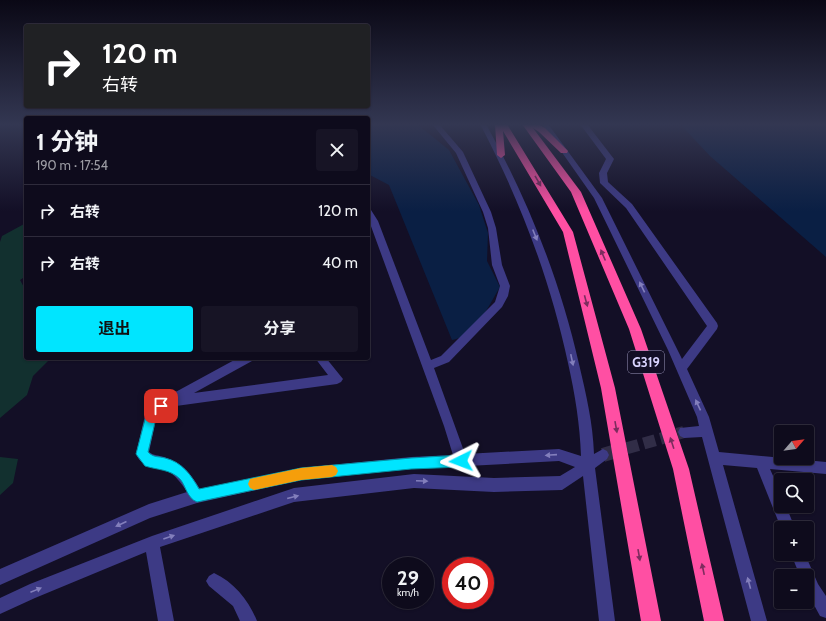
<!DOCTYPE html>
<html lang="zh">
<head>
<meta charset="utf-8">
<style>
  body { margin:0; font-family:Cabin,"Noto Sans SC",sans-serif; background:#171425; color:#f1f3f6; height:100vh; display:flex; flex-direction:column; font-size:15px; white-space:nowrap }
  * { box-sizing:border-box; margin:0 }
  p { font-size:13px; color:#9b9ba3 }
  .icon { flex:none; width:22px; height:22px; fill:none; stroke:currentColor; stroke-width:2; stroke-linecap:round; stroke-linejoin:round }
  .map { position:relative; flex:1; overflow:hidden }
  .side { position:absolute; left:24px; top:116px; width:346px; height:244px; display:flex; flex-direction:column; background:#0e0b1c; border-radius:4px; box-shadow:0 1px 3px #0004,0 0 0 1px #2e2b3b }
  .side>* { flex:none }
  .hud { position:absolute; left:24px; top:24px; width:346px; height:84px; border-radius:4px; box-shadow:0 1px 3px #0004,0 0 0 1px #2e2b3b; background:#202124; color:#fff; overflow:hidden }
  .needle { width:26px; rotate:62deg }
  .tools { position:absolute; left:774px; top:425px; display:grid; gap:8px }
  .tools a { display:grid; place-items:center; width:40px; height:40px; border-radius:4px; background:#0e0b1c; box-shadow:0 1px 3px #0004,0 0 0 1px #2e2b3b; font-size:20px }
  .speed { position:absolute; left:382px; top:557px; display:flex; gap:8px; font-size:20px; font-weight:700; text-align:center }
  .speed>* { display:grid; place-content:center; width:52px; height:52px; border-radius:50%; background:#0e0b1c; box-shadow:0 1px 3px #0004,0 0 0 1px #2e2b3b; line-height:1 }
  .speed small { font-size:10px; font-weight:400 }
  .speed .limit { border:6px solid #d22; background:#fff; color:#111 }
  .pin { position:absolute; display:grid; place-items:center; width:34px; height:34px; color:#fff; margin:-17px; border-radius:8px; box-shadow:0 2px 6px #0006 }
  .me { position:absolute; width:44px; margin:-22px; rotate:267deg; stroke-linejoin:round; filter:drop-shadow(0 0 3px #0008) }
  .turn { display:flex; align-items:center; gap:14px; height:84px; padding:0 12px; font-size:18px }
  .turn .icon { width:52px; height:52px; stroke-width:2.5 }
  .turn b { display:block; font-size:28px; line-height:34px }
  .round { display:grid; place-items:center; flex:none; width:42px; height:42px; border-radius:4px; background:#171425 }
  .head { display:flex; align-items:center; justify-content:space-between; height:68px; padding:0 12px }
  h1 { font-size:24px; font-weight:700; line-height:30px }
  .action { display:flex; gap:8px; margin-top:auto; padding:8px 12px }
  .action a { flex:1; height:46px; border-radius:4px; background:#00e5ff; color:#111; font-size:16px; font-weight:700; line-height:46px; text-align:center }
  .action a+a { background:#171425; color:#f1f3f6 }
  ul { padding:0; list-style:none }
  li { display:flex; align-items:center; gap:12px; height:52px; padding:0 12px; border-top:1px solid #2e2b3b }
  li div { flex:1 }
  li b { display:block; font-size:15px }
  li em { font-style:normal }
  .map>svg:first-child { display:block }
</style>
</head>
<body>
<div class="map">
<svg width="826" height="621" viewBox="0 0 826 621">
  <rect width="100%" height="100%" fill="#130f26"/>
  <path fill="#12302f" d="M26,223V276L20,280L26,291V358H51L33,376L27,395L0,418V242L2,236Z
    M0,457L18,459L13,483L0,495Z"/>
  <path fill="#0a1f44" d="M368,124H417L449,150L479,205L488,233L487,261L500,287C489,305 475,337 452,340L389,185L368,174Z
    M680,124H826V257L710,156Z"/>
  <g fill="none" stroke-linecap="round" stroke-linejoin="round">
    <path stroke="#312d47" stroke-width="12" stroke-dasharray="12 5.5" stroke-linecap="butt" d="M610,453L684,432"/>
    <path stroke="#312d47" stroke-width="14" stroke-dasharray="14 7" stroke-linecap="butt" d="M603,455L613,452"/>
    <path fill="#3d3a85" fill-rule="evenodd" d="M432,124H439L463,152L491,212L496,228L502,265L510,286L508,296L502,307L449,362L434,368L465,454L559,449L581,456C580,425 575,394 568,363C550,279 520,200 480,124H486C528,200 560,280 579,364C586,394 593,423 594,454L603,449L607,451L609,455L607,459L595,468L615,621H599L583,476L562,490L494,492L414,488L294,502L160,547L174,621H158L146,552L35,598L0,614V598L30,584L152,536L294,488L414,474L494,478L560,476L575,467L559,461L411,469L301,480L197,503L150,518L0,585V569L149,504L187,492C182,484 176,476 168,471C156,465 142,469 136,454L146,411L148,407L238,358H253L252,361L194,393L328,375L315,358H326L343,379L341,382L337,384L176,406L173,405L157,414L149,452C154,456 158,455 164,457C182,462 191,474 200,489L301,468L411,457L453,455L444,426L368,218V209L371,210L378,221L431,360L441,356L495,302L500,286L492,265L488,228L483,212L456,153Z
      M542,124H548L602,198L682,359L707,326L626,208L600,183L599,173L606,159L580,124H587L614,159L607,173L608,182L632,204L717,323L718,326L717,329L687,369L709,417L719,452L826,462V474L770,469L781,494V506H786L795,528H781L757,468L723,465L767,621H751L702,437L684,438L680,436L678,432L680,428L699,426L697,417L668,350L594,198Z
      M791,554H805L818,584L826,596V618L820,616L808,594L807,576H800Z
      M214,573C234,582 249,601 257,621H240L233,606L209,586L206,581L209,576Z"/>
    <path fill="#ff4fa3" fill-rule="evenodd" d="M495,124H507L573,232L615,388L661,621H641L601,388L563,232L503,131L505,155L501,158L497,155Z
      M522,124H538L545,128L568,151L567,153H561L539,132L533,128L581,192L641,329L689,469L724,621H704L673,469L629,329L571,192Z"/>
  </g>
  <defs><path id="oneway-solid" d="M-6-.8H1V-3.2L6.5 0L1 3.2V.8H-6Z"/></defs>
  <g fill="#7d2c5e">
    <use href="#oneway-solid" transform="translate(538 181) rotate(60)"/>
    <use href="#oneway-solid" transform="translate(603 255) rotate(-113)"/>
    <use href="#oneway-solid" transform="translate(586 301) rotate(75)"/>
    <use href="#oneway-solid" transform="translate(616 427) rotate(80)"/>
    <use href="#oneway-solid" transform="translate(672 443) rotate(-108)"/>
    <use href="#oneway-solid" transform="translate(639 555) rotate(80)"/>
    <use href="#oneway-solid" transform="translate(703 569) rotate(-102)"/>
  </g>
  <g fill="#837fbc">
    <use href="#oneway-solid" transform="translate(535 235) rotate(68)"/>
    <use href="#oneway-solid" transform="translate(642 287) rotate(-116)"/>
    <use href="#oneway-solid" transform="translate(572 360) rotate(78)"/>
    <use href="#oneway-solid" transform="translate(698 405) rotate(-115)"/>
    <use href="#oneway-solid" transform="translate(551 455) rotate(176)"/>
    <use href="#oneway-solid" transform="translate(422 481) rotate(3)"/>
    <use href="#oneway-solid" transform="translate(293 497) rotate(-14)"/>
    <use href="#oneway-solid" transform="translate(121 524) rotate(156)"/>
    <use href="#oneway-solid" transform="translate(169 537) rotate(-19)"/>
    <use href="#oneway-solid" transform="translate(749 583) rotate(-105)"/>
    <use href="#oneway-solid" transform="translate(36 590) rotate(-22)"/>
  </g>
  <linearGradient id="sky" x2="0" y2="1"><stop stop-color="#0a0815"/><stop offset="0.59" stop-color="#333752"/><stop offset="1" stop-color="#333752" stop-opacity="0"/></linearGradient>
  <rect width="826" height="211" fill="url(#sky)"/>
  <path fill="#00e5ff" stroke="#0095a6" d="M161,402L165,403L167,406L165,410L157,414L148,452C154,458 158,456 165,458C182,462 191,475 199,489L301,468L411,458L461,455L465,457L467,461L465,465L461,467L411,469L301,480L197,502C187,498 186,486 180,479C170,469 157,470 145,466L136,454L148,408Z"/>
  <path fill="#f59e0b" d="M332,465L336,467L338,471L336,475L332,477L301,480L254,490L250,488L248,484L250,479L254,478L301,468Z"/>
  <g text-anchor="middle" stroke-width="4" stroke-linejoin="round" paint-order="stroke">
    <rect fill="#130f26" stroke="#9e99be" stroke-width="1" x="628" y="351" width="36" height="22" rx="3"/>
    <g font-size="13" font-weight="bold" fill="#d9d4ff">
      <text x="646" y="367">G319</text>
    </g>
  </g>
</svg>
<div class="tools">
<a><svg class="needle" viewBox="-14 -14 28 28"><path d="M0-13l5 13h-10z" fill="#e53935"/><path d="M0 13l5-13h-10z" fill="#9b9ba3"/></svg></a>
<a><svg class="icon" aria-label="search" viewBox="0 0 24 24"><circle cx="10" cy="10" r="6"/><path d="M15 15l6 6"/></svg></a>
<a>+</a>
<a>−</a>
</div>
<div class="speed"><div>29<small>km/h</small></div><div class="limit">40</div></div>
<div class="pin" style="left:161px;top:406px;background:#d93025"><svg class="icon" aria-label="arrive" viewBox="0 0 24 24"><path d="M6 21V4h12l-3 4 3 4H6"/></svg></div>
<svg class="me" style="left:461px;top:461px" viewBox="-20 -20 40 40"><path d="M0-17L14 15 0 8-14 15z" fill="#00e5ff" stroke="#fff" stroke-width="4"/></svg>
<div class="hud">
<div class="turn"><svg class="icon" aria-label="right" viewBox="0 0 24 24"><path d="M7 20v-9h11M14 6l5 5-5 5"/></svg><div><b>120 m</b>右转</div></div>
</div>
<section class="side">
<div class="head"><div><h1>1 分钟</h1><p>190 m · 17:54</p></div><a class="round"><svg class="icon" aria-label="close" viewBox="0 0 24 24"><path d="M6 6l12 12M18 6L6 18"/></svg></a></div>
<ul>
<li><svg class="icon" aria-label="right" viewBox="0 0 24 24"><path d="M7 20v-9h11M14 6l5 5-5 5"/></svg><div><b>右转</b></div><em>120 m</em></li>
<li><svg class="icon" aria-label="right" viewBox="0 0 24 24"><path d="M7 20v-9h11M14 6l5 5-5 5"/></svg><div><b>右转</b></div><em>40 m</em></li>
</ul>
<div class="action"><a>退出</a><a>分享</a></div>
</section>
</div>
</body>
</html>
